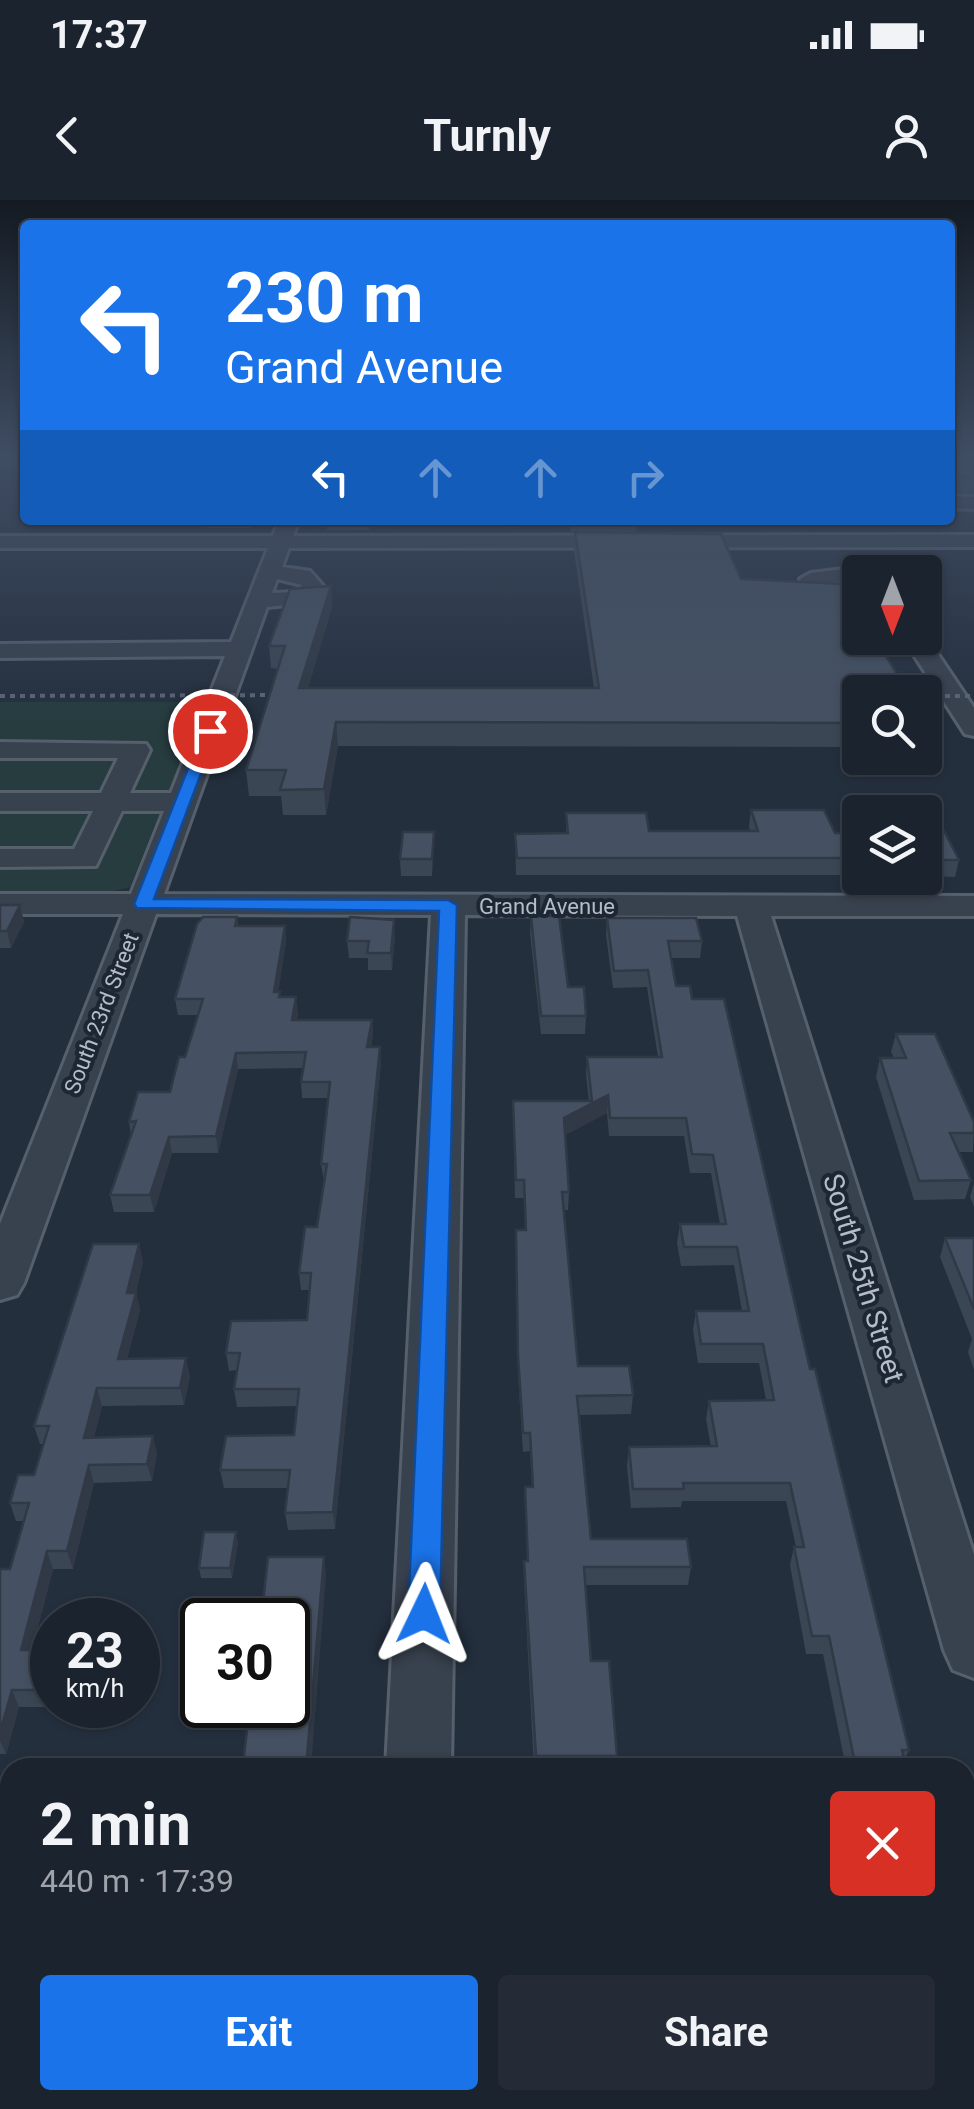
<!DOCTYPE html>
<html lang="en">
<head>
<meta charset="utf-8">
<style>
  body { margin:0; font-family:Roboto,sans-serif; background:#242b36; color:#f1f3f6; height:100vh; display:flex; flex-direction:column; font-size:38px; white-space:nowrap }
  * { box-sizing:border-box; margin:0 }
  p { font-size:32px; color:#a0a4aa }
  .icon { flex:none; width:55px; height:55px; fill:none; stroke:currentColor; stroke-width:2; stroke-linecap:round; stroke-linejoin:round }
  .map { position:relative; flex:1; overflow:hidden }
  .details { position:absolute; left:0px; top:1558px; width:975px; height:352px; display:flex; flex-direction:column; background:#1b232e; border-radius:30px 30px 0 0; box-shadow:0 2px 8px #0004,0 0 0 2px #39404a }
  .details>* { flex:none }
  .banner { position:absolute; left:20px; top:20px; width:935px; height:305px; border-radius:10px; box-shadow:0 2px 8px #0004,0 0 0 2px #39404a; background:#1a73e8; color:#fff; overflow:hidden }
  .needle { width:65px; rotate:180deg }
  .buttons { position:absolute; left:842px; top:355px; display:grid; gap:20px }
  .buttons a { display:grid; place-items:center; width:100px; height:100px; border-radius:10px; background:#1b232e; box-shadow:0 2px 8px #0004,0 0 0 2px #39404a; font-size:50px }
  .speed { position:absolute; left:30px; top:1398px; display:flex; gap:20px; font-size:50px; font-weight:700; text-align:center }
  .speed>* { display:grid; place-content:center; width:130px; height:130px; border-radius:50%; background:#1b232e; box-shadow:0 2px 8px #0004,0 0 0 2px #39404a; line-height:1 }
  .speed small { font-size:25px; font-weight:400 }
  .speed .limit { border:5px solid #111; border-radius:15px; background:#fff; color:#111 }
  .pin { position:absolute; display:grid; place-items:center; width:85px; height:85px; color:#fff; margin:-42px; border:5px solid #fff; border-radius:50%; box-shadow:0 2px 10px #0007 }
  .me { position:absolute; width:110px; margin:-55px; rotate:2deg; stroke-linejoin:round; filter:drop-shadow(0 0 8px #0008) }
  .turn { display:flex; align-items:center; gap:35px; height:210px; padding:0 40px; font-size:45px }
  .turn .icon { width:130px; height:130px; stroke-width:2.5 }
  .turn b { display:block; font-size:70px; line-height:85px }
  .lanes { display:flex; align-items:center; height:95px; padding:0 40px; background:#0003; justify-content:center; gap:50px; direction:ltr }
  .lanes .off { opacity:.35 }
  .round { display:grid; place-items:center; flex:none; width:105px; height:105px; border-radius:10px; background:#242b36 }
  .summary { display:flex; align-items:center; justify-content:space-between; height:170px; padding:0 40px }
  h1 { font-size:60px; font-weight:700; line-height:75px }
  .primary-button { display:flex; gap:20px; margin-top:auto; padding:20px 40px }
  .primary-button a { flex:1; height:115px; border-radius:10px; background:#1a73e8; color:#fff; font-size:40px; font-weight:700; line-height:115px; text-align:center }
  .primary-button a+a { background:#242b36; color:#f1f3f6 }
  .status { display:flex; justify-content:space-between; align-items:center; height:70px; padding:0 50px; background:#1b232e; direction:ltr }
  .status svg { height:28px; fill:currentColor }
  header { display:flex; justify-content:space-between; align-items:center; height:130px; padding:0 40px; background:#1b232e; font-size:45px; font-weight:700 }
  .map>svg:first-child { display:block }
</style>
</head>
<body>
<div class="status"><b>17:37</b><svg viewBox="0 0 49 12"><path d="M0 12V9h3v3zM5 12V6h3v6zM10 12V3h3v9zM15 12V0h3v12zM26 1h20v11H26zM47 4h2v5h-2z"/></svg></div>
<header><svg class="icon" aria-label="back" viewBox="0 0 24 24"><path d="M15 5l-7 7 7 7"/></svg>Turnly<svg class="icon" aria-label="person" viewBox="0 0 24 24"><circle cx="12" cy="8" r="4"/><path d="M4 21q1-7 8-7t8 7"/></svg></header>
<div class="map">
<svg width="974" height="1909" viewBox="0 0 974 1909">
  <rect width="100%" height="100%" fill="#242f3e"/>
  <path fill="#263c3f" d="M0,502H205L130,687L110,692H0Z"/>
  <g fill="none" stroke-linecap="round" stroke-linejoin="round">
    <g stroke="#565f6c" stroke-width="6">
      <path id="minor" d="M950,296L974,297V309L950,308Z
        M279,320H299L293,336L974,335V347L289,348L282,367L310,371L324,387L308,403L267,407L164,694L974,696V716H771L974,1355V1478L953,1470L944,1450L737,716L465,715L451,1568H386L431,715L156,714L24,1083L17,1095L0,1100V1024L123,714H0V694H131L164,611H122L96,666L0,667V649H74L93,611H0V593H101L118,558H0V542L146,544L150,550L130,593H171L225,456L0,458V444L231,442L268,348H0V336H273ZM277,379L302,385L294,392L272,393Z
        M860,367L870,372H860V379L831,383L860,386V400L811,393L800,379L811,373Z
        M925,435L974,508V536L965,534L903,438Z
        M366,1900H444V1909H366Z"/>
    </g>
    <use href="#minor" fill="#38414e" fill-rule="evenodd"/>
    <path stroke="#5a6575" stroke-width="4" stroke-dasharray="5 5" stroke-linecap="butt" d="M0,496L295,495
      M925,496H974"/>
  </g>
  <path fill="#3b4654" d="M0,254H25V266L0,267Z
    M950,254H974V293L950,292Z
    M96,320H254L251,328H206V323L97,327Z
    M326,320H370L369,330H327Z
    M462,320H526L516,328L462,323Z
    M569,320H641L635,332H581L741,379L860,492V547L338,546L326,615H283L281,596H249L246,570L278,469L271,468L269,446L331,386L332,407L308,488H594L574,351L575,332H571Z
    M751,610L835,633H860V675H516L515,634L566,633V613L649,631H750L749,626Z
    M925,615L959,660L955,677L925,676Z
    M434,632L432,676H401L400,659Z
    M0,705H20L24,722L11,748H0Z
    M531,716L568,787L586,816L585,834H541L530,733Z
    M237,717L238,726H285L286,741L278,792L281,797L298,813L297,820H372L373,836L371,847L381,863L335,1329L288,1330L285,1313L288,1288H224L220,1270L294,1235L297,1206L237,1207L234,1189L237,1170L229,1171L226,1153L307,1120L309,1090H301L299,1073L317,1027L324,981L321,964L328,898H302L301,882L303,868L238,869L218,953H172L154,1012H114L110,995L131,935L129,922L170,892L185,857L198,815H178L175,799Z
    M607,718L702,741L700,758H671L676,786L692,799L810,1169L909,1550L904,1561L906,1568H846L823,1454H806L790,1365L794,1347H796L786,1301H682L681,1307L631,1308L627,1266L629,1247H711L706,1219L709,1201L766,1200L759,1163H698L693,1130L696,1111H742L734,1065L681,1066L677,1043L680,1024H720L711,973H690L684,936H609L607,913L565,935L569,992L568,1010H563L578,1166L633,1195L631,1214L579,1215L591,1339L691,1367L688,1385H585L591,1461L617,1556L616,1568H534L524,1380V1361H527L525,1287H532L530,1251L523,1252L518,1173L516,1048L525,1030L524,998H515L513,901H589L586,875L587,857H658L647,787L613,788L606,735Z
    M395,737L392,770H368V758H349L347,741Z
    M896,834L974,922L973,952H959L971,980L965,999L914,1000L876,877L880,858H894L891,852Z
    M974,983V1007L970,997Z
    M945,1038H974V1170L968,1152L972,1139L940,1057Z
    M143,1061L136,1093L140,1110L127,1159L190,1176L184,1205L102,1206L94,1237L157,1253L152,1281L94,1283L73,1369H53L32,1450H52V1505H112L111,1507H19L6,1554H0V1369H10L24,1321H16L10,1303L34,1275L44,1244H40L34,1226Z
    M238,1342L232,1378H201L199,1368Z
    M0,1718H10V1758H0Z
    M111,1900H169V1902H112Z
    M900,1900H965L974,1909H902Z"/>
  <path fill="#303945" d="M516,320H526L516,328Z
    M331,386L332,407L301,512L299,488Z
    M336,522L338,546L326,615L324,589Z
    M20,705L24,722L11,748L7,731Z
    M394,720L395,737L392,770L391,753Z
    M285,726L286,741L276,808L274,792Z
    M296,797L298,813L294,836L292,820Z
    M372,820L373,836L368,863L367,847Z
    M380,847L381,863L335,1329L333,1312Z
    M236,853L238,869L218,953L216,936Z
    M608,895L607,913L563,936L564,918Z
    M169,937L172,953L154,1012L150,995Z
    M139,1044L143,1061L136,1093L140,1110L122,1177L118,1159L127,1093Z
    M186,1158L190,1176L184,1205L180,1188Z
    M97,1188L102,1206L89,1255L84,1238Z
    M153,1236L157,1253L152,1281L147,1264Z
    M89,1265L94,1283L73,1369L67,1351Z
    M236,1332L238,1342L232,1378L230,1368Z
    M47,1351L53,1369L28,1467L21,1450Z
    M324,1357L326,1375L311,1568H306Z
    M12,1490L19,1507L6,1554L0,1541V1532Z
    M0,1602L4,1610L0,1624Z
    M42,1900H54L52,1909H40Z
    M270,1900H276L275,1909H269Z"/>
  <path fill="#455162" stroke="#303945" stroke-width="2.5" d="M0,254H25V256H0Z
    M950,254H974V277L953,276L950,281Z
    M575,332L721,334L741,379L844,384L860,412V438H875L908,492H860V523L336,522L324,589L280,590L286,570H246L285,446H269L290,389L331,386L299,488H599Z
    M751,610H824L835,633H860V658H517L515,634L568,633L566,613H646L649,631H758Z
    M925,615H936L959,660H925Z
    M403,632H434L432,659H400Z
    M0,705H20L7,731H0Z
    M531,716H559L568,787H584L586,816H541Z
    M203,717H237L235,726H285L274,792H280L279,797H296L292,820H372L367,847H380L333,1312L285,1313L290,1270H220L226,1236L294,1235L299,1189H234L240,1153H226L231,1121L307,1120L311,1073H299L305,1027H317L327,964H321L330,882H301L306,852L236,853L216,936L169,937L150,995H110L136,921L129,922L138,892H170L179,857H185L203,799H175L197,724Z
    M350,717L394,720L391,753H367L369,741H347Z
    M607,718H696L702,741H668L676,786H690L692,799H724L810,1169H815L909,1550H902L906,1568H856L829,1436H812L794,1347H804L790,1283H683L684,1289H633L629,1247L717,1246L709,1201L774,1200L763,1144H701L696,1111H749L737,1047H684L680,1024H726L713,955L692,954L686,918H610L608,895L564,918L569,992H562L578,1166H629L633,1195L577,1196L591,1339H687L691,1367H584L591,1461H609L617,1556H536L524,1361H528L525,1287H533L530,1233H523L518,1155L516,1030H526L524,980H516L513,901H592L587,857H662L648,770L614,771Z
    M896,834H935L974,922V933H950L971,980L919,981L880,858H906Z
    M945,1038H974V1109Z
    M93,1044H139L127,1093H136L118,1159L186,1158L180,1188H97L84,1238L153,1236L147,1264L89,1265L67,1351H47L21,1450H52V1490H12L0,1532V1369H10L29,1303H10L18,1275H34L49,1226H34Z
    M204,1332H236L230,1368H199Z
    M268,1357H324L306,1568H164L165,1566L243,1564L250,1505H288V1420H261Z
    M0,1718H10V1743H0Z
    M965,1782L972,1810H965Z
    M0,1832H10V1900H42L40,1909H0Z
    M965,1866H974V1909H913L912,1900H965Z
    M194,1900H270L269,1909H192Z
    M538,1900H760L761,1909H538Z"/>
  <linearGradient id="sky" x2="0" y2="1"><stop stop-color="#141a22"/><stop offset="0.49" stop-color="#3f4d63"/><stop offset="1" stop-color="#3f4d63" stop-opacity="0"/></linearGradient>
  <rect width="974" height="521" fill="url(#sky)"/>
  <path fill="#1a73e8" stroke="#114b97" stroke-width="2.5" d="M210,526L217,531L154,699L448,700L457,705L440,1414L435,1425L424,1429L413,1425L408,1414L439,711L137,708L134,704L203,531Z"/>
  <g text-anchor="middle" stroke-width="8" stroke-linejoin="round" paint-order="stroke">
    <g font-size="22" fill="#b4bcc9" stroke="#1d2633">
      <text x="547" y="714">Grand Avenue</text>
      <text transform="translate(101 813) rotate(-69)" y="8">South 23rd Street</text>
    </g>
    <g font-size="28" fill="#b4bcc9" stroke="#1d2633">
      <text transform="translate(864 1078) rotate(73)" y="10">South 25th Street</text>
    </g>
  </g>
</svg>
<div class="buttons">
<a><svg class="needle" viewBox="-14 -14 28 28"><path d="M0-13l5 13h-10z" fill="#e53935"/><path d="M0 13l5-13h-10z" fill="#a0a4aa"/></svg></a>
<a><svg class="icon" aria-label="search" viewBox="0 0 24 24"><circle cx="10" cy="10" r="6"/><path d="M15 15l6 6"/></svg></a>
<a><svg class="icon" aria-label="layers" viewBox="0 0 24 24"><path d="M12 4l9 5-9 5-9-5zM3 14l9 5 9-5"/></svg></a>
</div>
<div class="speed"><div>23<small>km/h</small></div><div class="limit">30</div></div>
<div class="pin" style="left:210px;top:531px;background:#d93025"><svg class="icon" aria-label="arrive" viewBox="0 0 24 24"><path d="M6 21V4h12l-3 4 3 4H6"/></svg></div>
<svg class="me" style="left:424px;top:1414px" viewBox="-20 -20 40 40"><path d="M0-17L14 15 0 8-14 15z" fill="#1a73e8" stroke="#fff" stroke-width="4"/></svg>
<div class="banner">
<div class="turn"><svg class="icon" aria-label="left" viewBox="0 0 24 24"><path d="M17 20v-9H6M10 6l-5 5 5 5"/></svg><div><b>230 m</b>Grand Avenue</div></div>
<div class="lanes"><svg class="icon" aria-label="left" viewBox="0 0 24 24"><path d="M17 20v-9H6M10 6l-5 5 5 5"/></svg><svg class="icon off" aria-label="ahead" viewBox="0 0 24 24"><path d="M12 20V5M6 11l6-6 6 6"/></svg><svg class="icon off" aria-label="ahead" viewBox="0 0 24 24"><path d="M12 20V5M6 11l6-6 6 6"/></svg><svg class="icon off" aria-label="right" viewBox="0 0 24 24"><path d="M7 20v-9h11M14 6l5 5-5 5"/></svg></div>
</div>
<section class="details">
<div class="summary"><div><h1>2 min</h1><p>440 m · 17:39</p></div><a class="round" style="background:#d93025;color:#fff"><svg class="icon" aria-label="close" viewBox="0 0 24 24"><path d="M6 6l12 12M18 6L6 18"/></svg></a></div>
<div class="primary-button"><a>Exit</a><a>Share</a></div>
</section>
</div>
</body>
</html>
